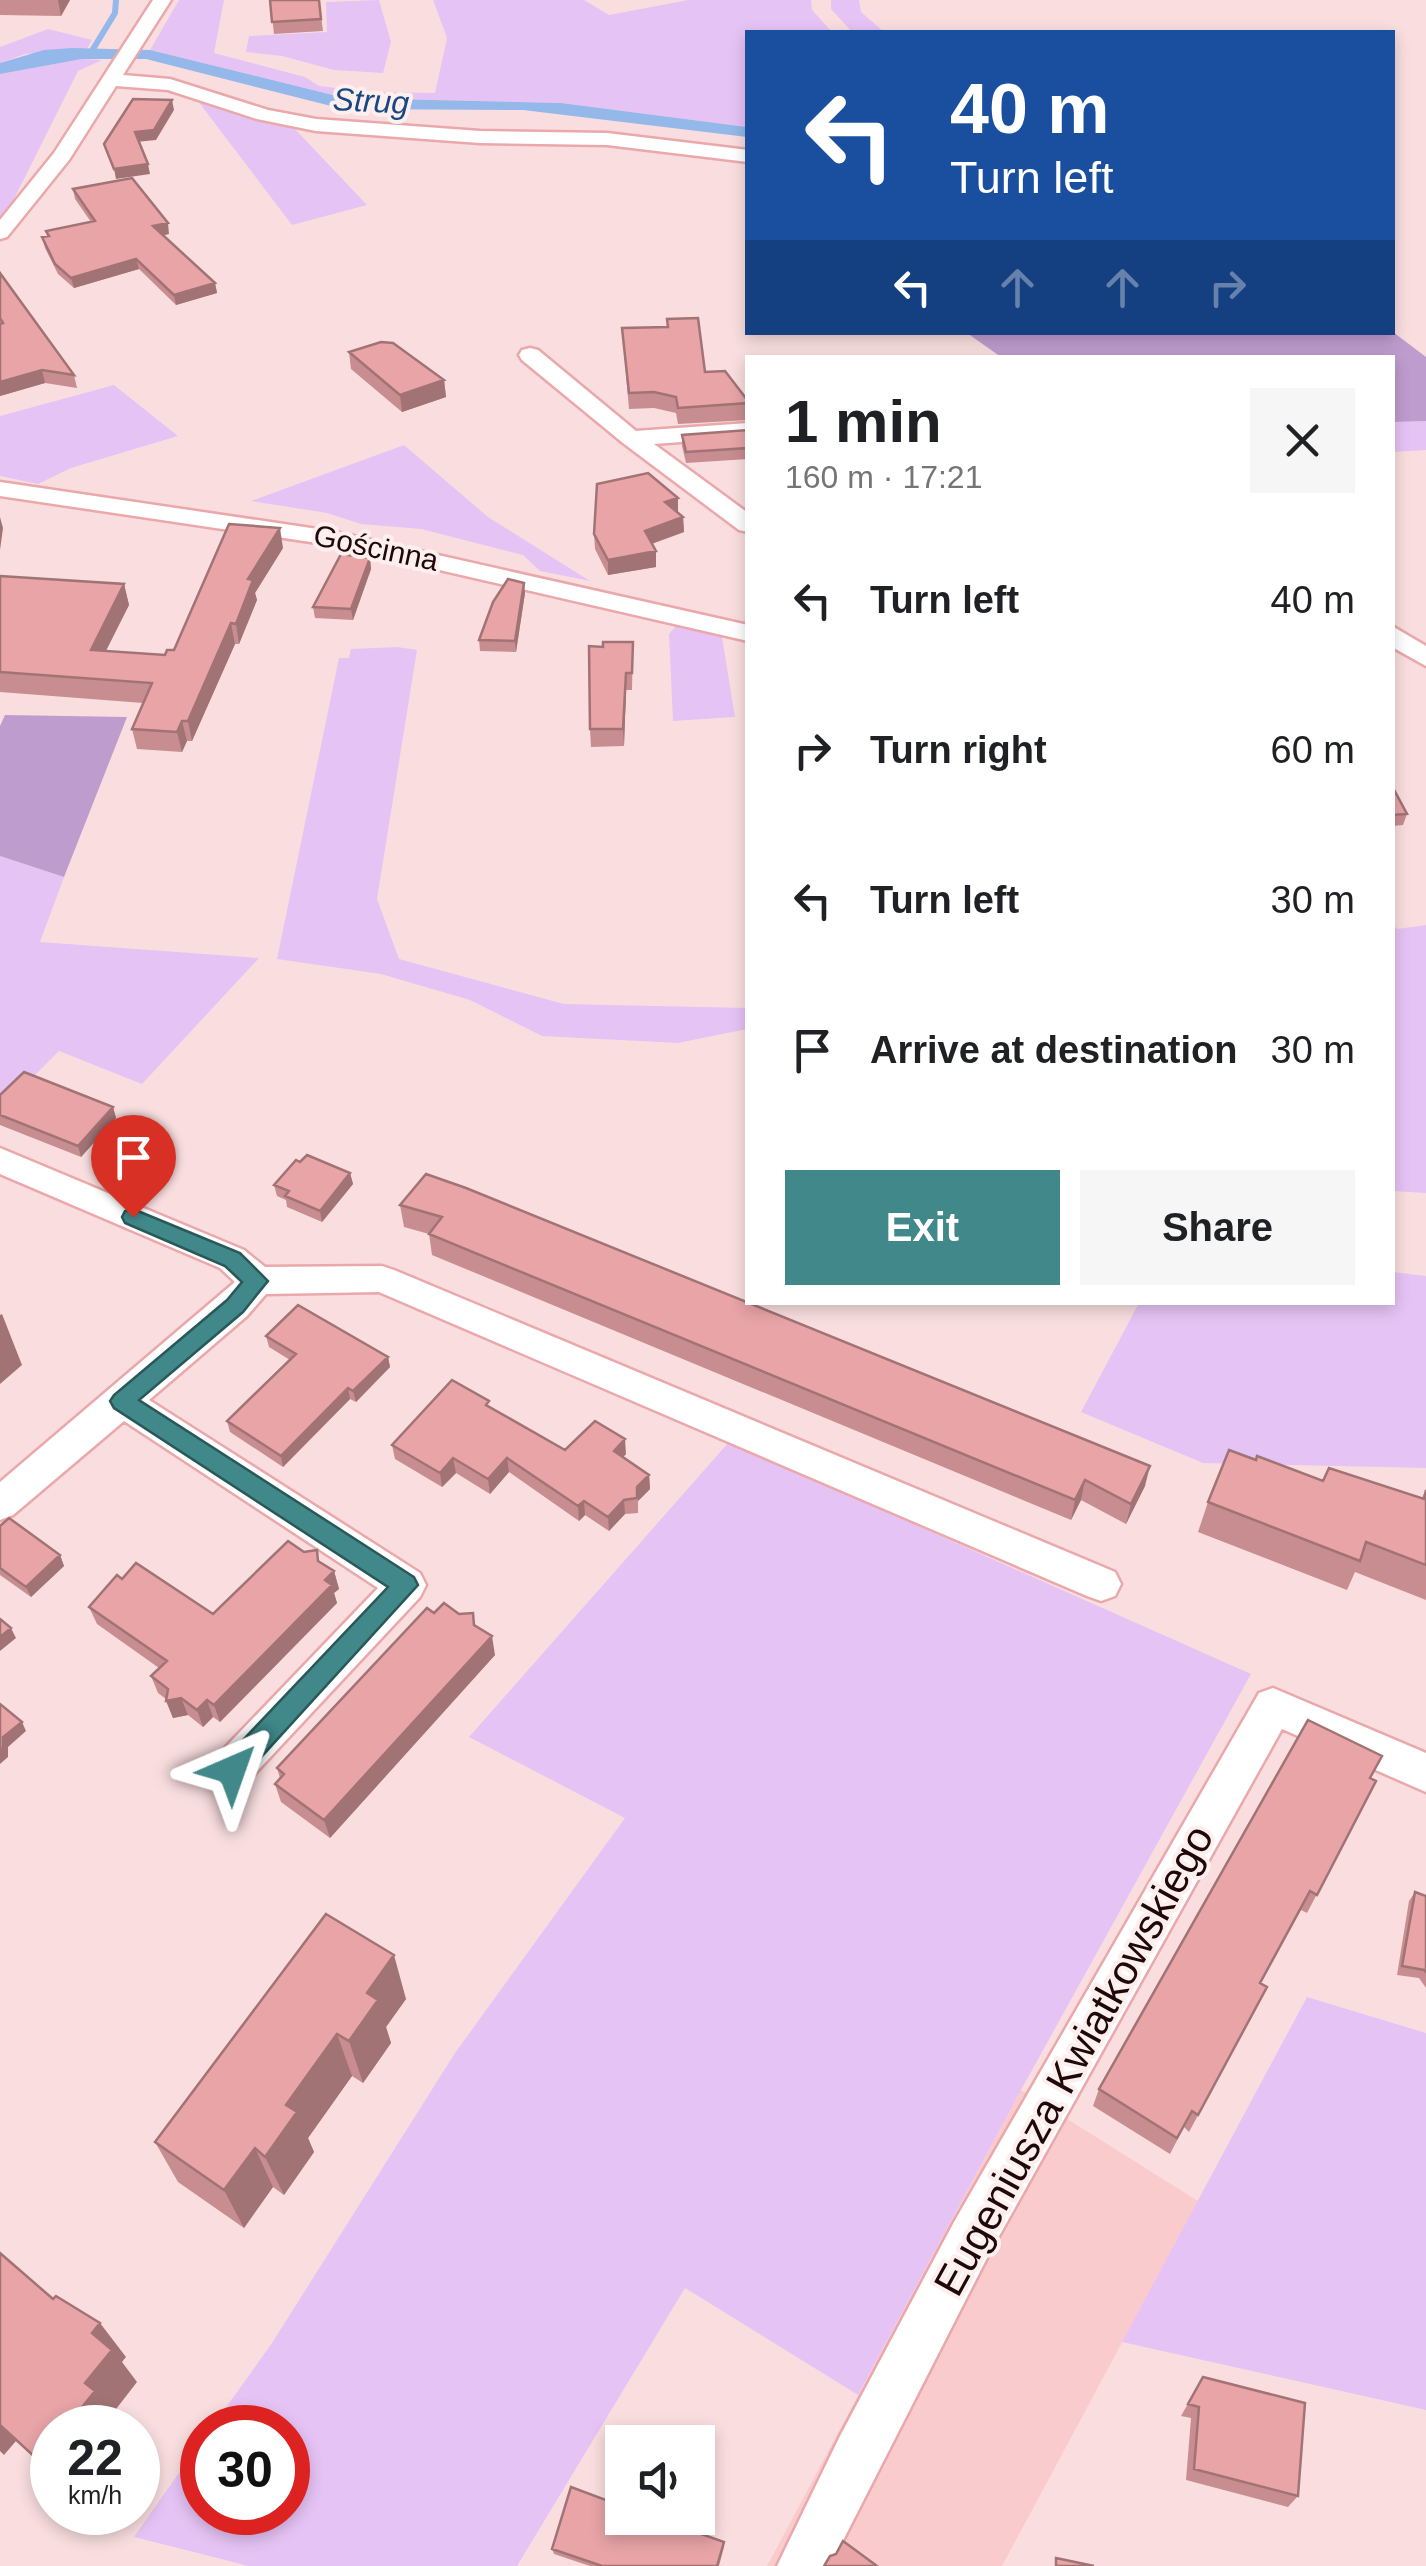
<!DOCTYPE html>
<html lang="en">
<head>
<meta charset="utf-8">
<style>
  body { margin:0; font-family:Helvetica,sans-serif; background:#f6f6f6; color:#202124; height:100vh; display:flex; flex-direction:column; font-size:38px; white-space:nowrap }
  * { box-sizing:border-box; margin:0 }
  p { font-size:32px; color:#757577 }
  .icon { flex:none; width:55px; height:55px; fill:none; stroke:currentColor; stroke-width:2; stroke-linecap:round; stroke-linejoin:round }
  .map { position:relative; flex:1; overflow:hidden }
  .panel { position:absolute; left:745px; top:355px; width:650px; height:950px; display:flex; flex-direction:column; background:#fff; border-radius:0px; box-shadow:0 5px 15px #0003 }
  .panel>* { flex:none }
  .hud { position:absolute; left:745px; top:30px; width:650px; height:305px; border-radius:0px; box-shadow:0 5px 15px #0003; background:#1a4fa0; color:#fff; overflow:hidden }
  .fabs { position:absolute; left:605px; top:2425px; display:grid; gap:20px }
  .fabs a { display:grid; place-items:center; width:110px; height:110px; border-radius:0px; background:#fff; box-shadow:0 5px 15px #0003; font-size:50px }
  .speed { position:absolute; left:30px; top:2405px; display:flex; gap:20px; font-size:50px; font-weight:700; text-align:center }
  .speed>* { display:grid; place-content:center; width:130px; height:130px; border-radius:50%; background:#fff; box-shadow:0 5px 15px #0003; line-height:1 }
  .speed small { font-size:25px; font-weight:400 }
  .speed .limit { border:15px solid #d22; background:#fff; color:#111 }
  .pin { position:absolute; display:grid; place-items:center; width:85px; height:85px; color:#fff; margin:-102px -42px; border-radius:50% 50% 50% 0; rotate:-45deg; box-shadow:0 0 10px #0007 }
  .pin .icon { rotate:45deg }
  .me { position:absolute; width:110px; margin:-55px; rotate:43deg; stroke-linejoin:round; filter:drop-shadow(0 0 8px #0008) }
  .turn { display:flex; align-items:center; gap:35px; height:210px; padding:0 40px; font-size:45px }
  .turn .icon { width:130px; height:130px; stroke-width:2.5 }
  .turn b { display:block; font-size:70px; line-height:85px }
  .lanes { display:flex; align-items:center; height:95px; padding:0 40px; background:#0003; justify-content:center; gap:50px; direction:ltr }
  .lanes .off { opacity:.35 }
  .round { display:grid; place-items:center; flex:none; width:105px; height:105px; border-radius:0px; background:#f6f6f6 }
  .head { display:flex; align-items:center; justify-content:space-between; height:170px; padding:0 40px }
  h1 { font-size:60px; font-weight:700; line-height:75px }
  .action { display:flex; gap:20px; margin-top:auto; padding:20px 40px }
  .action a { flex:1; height:115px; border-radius:0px; background:#408889; color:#fff; font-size:40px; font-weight:700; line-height:115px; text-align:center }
  .action a+a { background:#f6f6f6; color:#202124 }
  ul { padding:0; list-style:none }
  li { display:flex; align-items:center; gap:30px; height:150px; padding:0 40px }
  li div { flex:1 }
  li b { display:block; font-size:38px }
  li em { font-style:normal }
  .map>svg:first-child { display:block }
</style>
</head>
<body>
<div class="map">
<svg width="1426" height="2566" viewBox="0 0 1426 2566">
  <rect width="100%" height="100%" fill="#fadedf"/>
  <path fill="#facbcd" d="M1021,2090L1198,2201L1002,2566H767Z"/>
  <path fill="#e6c3f5" d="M179,0H224L214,53L305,77L319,86L370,92L435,93L447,38L433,0H584L609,15L688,0H811L812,10L832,32H748L747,127L561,103L345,98L150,50Z
    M379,0L391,42L383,73L334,70L282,56L246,52L249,36L327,32L326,2Z
    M831,0H859L861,12L884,32H852L831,9Z
    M48,29L92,40L87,49L25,54L0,63V47Z
    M82,59L102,60L78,71L10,207L0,218V74Z
    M194,96L293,127L367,205L292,225Z
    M114,385L178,436L71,468L38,484L0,476V416Z
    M1426,421V450L1393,452V422Z
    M404,445L488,517L590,581L540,571L523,555L421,529L361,524L327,513L251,501Z
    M676,626L722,637L735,717L673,721L669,634Z
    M397,647L417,650L377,899L399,959L564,1004L747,1008V1029L678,1043L542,1036L470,1000L381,974L277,959L339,658H349L351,649Z
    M0,856L64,877L40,942L259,958L142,1084L59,1051L0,1110Z
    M1392,923L1397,929L1426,925V1193L1393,1191Z
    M1393,1272L1426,1276V1468L1203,1463L1081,1412L1139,1303L1392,1302Z
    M729,1442L1251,1674L1021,2090L858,2395L685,2288L517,2566H249L134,2537L202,2440V2512H288V2428L212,2427L272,2343L455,2053L625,1818L469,1737Z
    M1307,1997L1426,2033V2410L1122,2342Z"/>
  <path fill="#bf9cce" d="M1393,332L1426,357V421L1393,422L1392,358L1001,357L967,333Z
    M5,715L127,717L64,877L0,856V726Z"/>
  <path fill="#93b8e9" d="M72,48L150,50L345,98L561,103L747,127V137L523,110L343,109L146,59H82L0,74V63L44,50Z"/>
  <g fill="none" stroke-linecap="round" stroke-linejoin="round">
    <path stroke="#93b8e9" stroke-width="6" d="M90,54L115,13L116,0"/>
    <g stroke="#eaa8ab" stroke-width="5">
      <path id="street" d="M153,0H171L123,75L170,79L268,110L316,119L480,131L607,133L748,150V162L607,145L480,143L316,131L257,119L168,90L116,86L69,160L7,237L0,239V220L54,153Z
        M530,348L538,350L636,431L748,423V437L654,444L748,513V532L739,530L623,443L522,360L519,355L522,350Z
        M0,482L331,531L748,625V641L331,545L0,496Z
        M1392,626L1426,646V666L1392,647Z
        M0,1148L244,1250L265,1267L382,1266L394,1270L1115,1572L1121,1584L1115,1596L1101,1601L1087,1596L379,1292L266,1294L247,1316L149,1400L420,1573L426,1585L420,1597L247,1782L232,1788L217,1782L211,1769L217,1756L378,1588L124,1421L13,1515L0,1520V1482L235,1282L220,1268L0,1174Z
        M1273,1688L1426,1753V1792L1282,1729L988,2256L830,2566H777L839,2438L954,2222L1259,1693Z"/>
    </g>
    <use href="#street" fill="#fff" fill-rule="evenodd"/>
  </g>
  <path fill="#c88d90" d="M0,0H70L61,16L0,15Z
    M270,0H319L323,31L274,34Z
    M73,189L169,234L163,235L215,283L217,293L176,305L139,269L74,288L58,274L45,248L42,237L47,236L46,231L91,222L75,199Z
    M0,273L74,375L77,388L45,383L0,396Z
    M667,319L705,372L748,401V420L678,424L676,413L654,408L629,409L622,328L667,327Z
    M349,352L444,380L446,397L402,412L351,369Z
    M748,430V459L686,463L682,446V435Z
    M678,498V512L683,517L684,532L652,544L656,551V567L608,575L595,549L594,534Z
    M283,548L255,593L257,600L239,644H235L192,741H187L182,752L137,749L132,729L143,703L0,692V576L124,584L129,605L106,651L165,655L174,650Z
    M370,558L371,569L353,620L315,618L313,607Z
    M525,593L516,652L480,651L479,640Z
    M633,642L632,690H626L624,746L591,747L590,729L603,647Z
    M1392,786L1407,814L1403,825L1392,826Z
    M0,1095L113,1107L116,1118L81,1157L0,1125Z
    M300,1162L350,1173L353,1184L322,1222L287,1207L286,1200L277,1196L274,1185Z
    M426,1174L1145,1486L1126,1524L1081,1500L1071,1520L432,1255L429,1234L404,1227L400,1205Z
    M266,1336L388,1357L390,1367L356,1402L350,1399L283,1467L230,1432L227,1421L290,1360L269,1347Z
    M490,1407L565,1450L626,1454L623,1457L649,1475L650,1489L638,1501V1513L625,1514L609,1531L585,1515L579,1521L509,1472L490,1494L456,1473L442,1487L395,1459L392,1445Z
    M1256,1460L1323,1481L1422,1498L1426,1489V1600L1355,1572L1347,1590L1198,1532L1208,1502Z
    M0,1526L60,1555L64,1566L31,1597L0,1575Z
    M320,1562L334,1571L339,1589L334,1593L337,1603L220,1722L213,1717L203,1727L188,1715L173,1718L166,1699L158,1693L151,1676L159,1668L97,1624L89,1607L122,1579L213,1614Z
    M434,1613L475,1625L495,1655L330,1838L281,1802L275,1784L280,1778L277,1768Z
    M1371,1778L1366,1801L1307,1913L1301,1910L1261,1983L1258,2004L1189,2132L1184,2127L1170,2154L1093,2106L1099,2089Z
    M1415,1892L1426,1896V1988L1419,1978L1397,1975L1409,1901Z
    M326,1914L406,1999L386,2027L391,2043L363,2083L352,2076L308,2138L314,2152L284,2195L273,2187L244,2228L178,2182L155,2142Z
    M1203,2377L1298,2496L1288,2507L1186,2480L1191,2418L1181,2416Z
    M724,2547L719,2566H590L554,2554L552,2549Z"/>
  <path fill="#a27375" d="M58,0H70L61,16Z
    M172,100L174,110L156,140L136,142L135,132Z
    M148,164L150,174L116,179L114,169Z
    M168,223L169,234L155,237L153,226Z
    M136,259L139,269L74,288L71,278Z
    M215,283L217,293L176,305L174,295Z
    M42,370L45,383L0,396V382Z
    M444,380L446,397L402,412L400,395Z
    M678,498V513L665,502Z
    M0,517L3,528L0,550Z
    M683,517L684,532L645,546V531Z
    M280,528L283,548L255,593L257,600L239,644L236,624L248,579Z
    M656,551V567L608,575V560Z
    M370,558L371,569L353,620L351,609Z
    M524,583L525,593L516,652L515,641Z
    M124,584L129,605L96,670L91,650Z
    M231,623L235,644L192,741L188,721Z
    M626,673V690L624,746L623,729Z
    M182,721L187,741L182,752L177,732Z
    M113,1107L116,1118L81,1157L78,1146Z
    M350,1173L353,1184L322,1222L320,1211Z
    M2,1314L22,1365L0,1384V1315Z
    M388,1357L390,1367L356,1402L353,1391Z
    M348,1388L350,1399L283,1467L281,1456Z
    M625,1439L626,1454L615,1465L614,1451Z
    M453,1458L456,1473L442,1487L440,1473Z
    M507,1458L509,1472L490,1494L488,1479Z
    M1150,1466L1145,1486L1126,1524L1131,1504Z
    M649,1475L650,1489L638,1501L637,1487Z
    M1085,1480L1081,1500L1071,1520L1075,1500Z
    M624,1500L625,1514L609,1531L608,1517Z
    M584,1501L585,1515L579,1521L578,1506Z
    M60,1555L64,1566L31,1597L26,1587Z
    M334,1571L339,1589L334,1593L337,1603L220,1722L214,1705Z
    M11,1628L16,1638L0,1651V1637Z
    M492,1636L495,1655L330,1838L324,1820Z
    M181,1698L188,1715L173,1718L166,1701Z
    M207,1700L213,1717L203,1727L197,1710Z
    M22,1722L26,1731L8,1747V1757L0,1764V1750L3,1737Z
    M394,1955L406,1999L386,2027L391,2043L363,2083L349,2041L367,1993Z
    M337,2034L352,2076L308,2138L314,2152L284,2195L265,2157L286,2105Z
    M255,2148L273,2187L244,2228L224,2190Z
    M100,2323L126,2357L122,2362L137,2382L113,2413L121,2422L117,2428H65L85,2383L92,2333Z
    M0,2426L16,2441L4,2455L0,2451Z
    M52,2443V2474L38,2460Z"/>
  <path fill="#e8a4a7" stroke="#a27375" stroke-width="2.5" d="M270,0H319L321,19L272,22Z
    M133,99L172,100L154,130L135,132L148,164L114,169L104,144Z
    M132,178L168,223L153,226L215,283L174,295L136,259L71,278L55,264L42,237L49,236L46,231L95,221L73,189Z
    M0,273L74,375L42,370L0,382V324L3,323L0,318Z
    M698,318L705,372L725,371L748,401V403L678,408L676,397L654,392L629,393L622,328L668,327L667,319Z
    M381,342L393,343L444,380L400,395L349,352Z
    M748,430V448L686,452L682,435Z
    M648,473L678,498L665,502L683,517L645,531L656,551L608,560L594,534L597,484Z
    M229,524L280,528L248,579L253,580L236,624L231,623L188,721H182L177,732L132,729L152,683L0,672V576L124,584L91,650L165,655L167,650H174Z
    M341,554L370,558L351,609L313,607Z
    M508,579L524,583L515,641L479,640L493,602Z
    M603,642H633L632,673H626L623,729H590L589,646L603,647Z
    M1392,786L1407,814L1392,815Z
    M24,1072L113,1107L78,1146L0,1115V1095Z
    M307,1155L350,1173L320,1211L285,1196L289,1191L274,1185L296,1160L300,1162Z
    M426,1174L466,1188L1150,1466L1131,1504L1085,1480L1075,1500L429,1234L442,1217L400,1205Z
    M298,1305L388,1357L353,1391L348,1388L281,1456L227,1421L296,1354L266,1336Z
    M452,1380L489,1401L486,1405L565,1450L595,1421L625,1439L614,1451L649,1475L637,1487V1498L624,1500L608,1517L584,1501L578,1506L507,1458L488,1479L453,1458L440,1473L392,1445Z
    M1229,1450L1256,1460L1257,1456L1323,1481L1329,1468L1424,1499L1426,1490V1565L1366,1542L1360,1561L1208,1502Z
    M9,1518L60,1555L26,1587L0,1568V1526Z
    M288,1541L304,1552L317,1550L318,1561L334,1571L325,1580L332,1585L214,1705L207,1700L197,1710L181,1698L166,1701L168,1689L151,1676L167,1661L89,1607L117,1575L122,1579L136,1563L213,1614Z
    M444,1603L459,1614L473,1613L474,1625L492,1636L324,1820L275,1784L284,1774L277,1768L427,1608L434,1613Z
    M0,1619L11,1628L0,1637Z
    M0,1704L22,1722L3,1737V1748L0,1750Z
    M1308,1720L1382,1756L1370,1778L1376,1781L1317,1895L1310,1891L1260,1983L1267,1987L1198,2115L1192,2111L1177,2138L1099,2089Z
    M1415,1892L1426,1896V1972L1424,1970L1402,1966Z
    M326,1914L394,1955L367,1993L378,2000L349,2041L337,2034L286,2105L297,2112L265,2157L255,2148L224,2190L155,2142Z
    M0,2253L53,2299L56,2296L100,2323L92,2333L112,2350L85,2383L95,2391L65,2428H52V2443L38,2460L0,2425Z
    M1203,2377L1305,2403L1298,2496L1194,2469L1199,2407L1188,2404Z
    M571,2487L622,2506V2518H656L724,2542L717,2566H602L552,2549Z
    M843,2541L877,2566H824L830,2556L836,2554Z
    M1056,2558L1094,2566H1056Z"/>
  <path fill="#408889" stroke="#2a5859" stroke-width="2.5" d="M133,1209L240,1253L268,1281L243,1312L139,1400L414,1577L418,1585L242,1778L232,1782L223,1778L219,1770L223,1761L388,1587L114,1408L110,1401L114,1395L227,1300L242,1282L225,1266L125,1223L122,1217L125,1211Z"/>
  <g text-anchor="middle" stroke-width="8" stroke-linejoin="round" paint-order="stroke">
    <g font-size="30" fill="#1e080a" stroke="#feefef">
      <text transform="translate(376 548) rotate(12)" y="10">Gościnna</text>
    </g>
    <g font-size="32" font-style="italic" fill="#194782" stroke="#feefef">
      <text transform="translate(371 101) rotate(3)" y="11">Strug</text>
    </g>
    <g font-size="42" fill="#1e080a" stroke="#feefef">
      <text transform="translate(1073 2060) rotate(-61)" y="15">Eugeniusza Kwiatkowskiego</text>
    </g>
  </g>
</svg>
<div class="fabs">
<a><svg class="icon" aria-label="sound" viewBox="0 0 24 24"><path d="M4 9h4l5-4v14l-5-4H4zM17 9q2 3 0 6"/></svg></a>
</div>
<div class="speed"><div>22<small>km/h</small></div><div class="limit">30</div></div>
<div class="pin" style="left:133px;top:1217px;background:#d93025"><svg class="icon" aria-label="arrive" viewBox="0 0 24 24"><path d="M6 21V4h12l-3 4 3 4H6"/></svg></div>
<svg class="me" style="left:232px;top:1770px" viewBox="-20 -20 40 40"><path d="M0-17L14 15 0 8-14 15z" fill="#408889" stroke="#fff" stroke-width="4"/></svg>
<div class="hud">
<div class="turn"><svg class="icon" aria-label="left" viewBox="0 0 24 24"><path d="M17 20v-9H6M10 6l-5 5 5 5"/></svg><div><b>40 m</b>Turn left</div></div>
<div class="lanes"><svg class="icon" aria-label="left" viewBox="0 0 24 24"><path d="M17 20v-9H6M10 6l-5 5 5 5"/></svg><svg class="icon off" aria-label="ahead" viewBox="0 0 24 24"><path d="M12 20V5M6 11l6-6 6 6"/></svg><svg class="icon off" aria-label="ahead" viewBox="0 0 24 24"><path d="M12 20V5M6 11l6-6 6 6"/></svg><svg class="icon off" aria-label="right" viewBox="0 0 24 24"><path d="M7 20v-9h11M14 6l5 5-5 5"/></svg></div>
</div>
<section class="panel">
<div class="head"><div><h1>1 min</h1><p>160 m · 17:21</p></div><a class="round"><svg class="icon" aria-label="close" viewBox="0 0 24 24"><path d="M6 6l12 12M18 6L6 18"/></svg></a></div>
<ul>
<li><svg class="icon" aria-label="left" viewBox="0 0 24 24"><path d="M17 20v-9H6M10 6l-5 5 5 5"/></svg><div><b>Turn left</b></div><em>40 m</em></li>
<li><svg class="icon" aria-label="right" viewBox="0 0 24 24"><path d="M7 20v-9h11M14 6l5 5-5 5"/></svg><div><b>Turn right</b></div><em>60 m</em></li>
<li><svg class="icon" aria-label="left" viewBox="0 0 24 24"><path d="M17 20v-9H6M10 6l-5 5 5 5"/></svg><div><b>Turn left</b></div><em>30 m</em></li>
<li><svg class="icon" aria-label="arrive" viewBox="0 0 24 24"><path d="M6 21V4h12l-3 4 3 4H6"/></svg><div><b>Arrive at destination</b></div><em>30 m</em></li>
</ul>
<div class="action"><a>Exit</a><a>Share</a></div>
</section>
</div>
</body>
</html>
